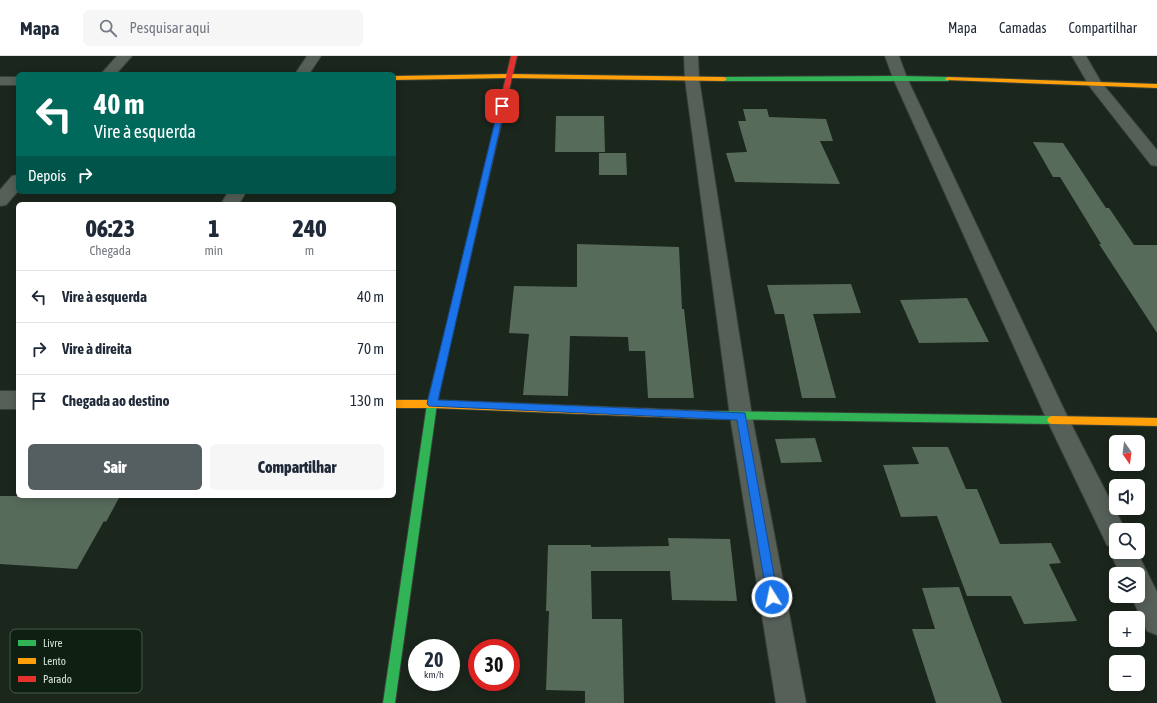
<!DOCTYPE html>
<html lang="pt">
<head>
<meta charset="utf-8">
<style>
  body { margin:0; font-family:"Asap Condensed",sans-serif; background:#f6f6f7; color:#1f2937; height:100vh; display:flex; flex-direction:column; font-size:15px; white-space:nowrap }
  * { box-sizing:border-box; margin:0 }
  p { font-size:13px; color:#747a83 }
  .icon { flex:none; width:22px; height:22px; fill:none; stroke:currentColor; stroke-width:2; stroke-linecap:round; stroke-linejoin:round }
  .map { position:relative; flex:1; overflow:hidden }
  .drawer { position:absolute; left:16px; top:146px; width:380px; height:296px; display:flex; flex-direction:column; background:#fff; border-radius:6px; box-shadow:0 2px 10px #0003 }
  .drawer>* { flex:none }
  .guide { position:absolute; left:16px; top:16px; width:380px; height:122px; border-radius:6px; box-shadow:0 2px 10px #0003; background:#00695c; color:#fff; overflow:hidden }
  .needle { width:26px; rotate:166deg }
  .buttons { position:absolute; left:1109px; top:379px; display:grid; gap:8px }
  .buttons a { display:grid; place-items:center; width:36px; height:36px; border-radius:6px; background:#fff; box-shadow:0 2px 10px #0003; font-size:20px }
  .speed { position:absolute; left:408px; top:583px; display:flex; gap:8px; font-size:20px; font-weight:700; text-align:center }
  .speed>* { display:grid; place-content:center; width:52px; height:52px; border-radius:50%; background:#fff; box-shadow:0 2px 10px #0003; line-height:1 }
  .speed small { font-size:10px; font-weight:400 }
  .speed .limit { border:6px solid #d22; background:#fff; color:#111 }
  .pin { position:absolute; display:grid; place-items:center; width:34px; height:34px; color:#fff; margin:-17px; border-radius:8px; box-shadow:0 2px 6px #0006 }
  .me { position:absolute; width:44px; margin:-22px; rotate:350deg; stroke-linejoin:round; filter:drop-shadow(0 0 3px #0008) }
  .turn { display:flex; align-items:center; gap:14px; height:84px; padding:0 12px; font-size:18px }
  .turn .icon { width:52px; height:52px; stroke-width:2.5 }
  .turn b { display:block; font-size:28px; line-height:34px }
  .then { display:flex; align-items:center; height:38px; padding:0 12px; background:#0003; gap:8px; font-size:15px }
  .eta { display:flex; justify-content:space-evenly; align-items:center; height:68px; text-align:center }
  .eta b { font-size:24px; font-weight:800; line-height:28px }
  .cta { display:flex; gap:8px; margin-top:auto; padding:8px 12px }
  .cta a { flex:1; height:46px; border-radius:6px; background:#555f62; color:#fff; font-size:16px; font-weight:800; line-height:46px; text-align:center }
  .cta a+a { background:#f6f6f7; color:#1f2937 }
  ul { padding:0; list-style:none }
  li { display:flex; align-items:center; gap:12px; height:52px; padding:0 12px; border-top:1px solid #e0e1e3 }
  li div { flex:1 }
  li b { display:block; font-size:15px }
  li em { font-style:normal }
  header { display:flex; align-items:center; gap:24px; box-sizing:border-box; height:56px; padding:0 20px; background:#fff; border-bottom:1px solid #e0e1e3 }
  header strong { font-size:19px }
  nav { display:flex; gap:22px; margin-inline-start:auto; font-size:14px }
  .search { width:280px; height:36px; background:#f6f6f7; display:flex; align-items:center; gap:10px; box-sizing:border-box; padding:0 14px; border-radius:6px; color:#747a83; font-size:15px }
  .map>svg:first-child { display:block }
</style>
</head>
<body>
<header>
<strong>Mapa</strong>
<div class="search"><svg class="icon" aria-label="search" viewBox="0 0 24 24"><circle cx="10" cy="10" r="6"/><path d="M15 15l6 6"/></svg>Pesquisar aqui</div>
<nav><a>Mapa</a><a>Camadas</a><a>Compartilhar</a></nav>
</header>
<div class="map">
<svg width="1157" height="647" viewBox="0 0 1157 647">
  <rect width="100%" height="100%" fill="#1b261d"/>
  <path fill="#576b5b" d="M743,53H767L769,61L826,63L833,85H820L840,128L735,126L726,97L747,96L738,65H746Z
    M556,60H604L605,96H555Z
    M1033,86L1063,87L1106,152H1109L1134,189H1157V277L1099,188H1101L1060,121H1053Z
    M599,97H626L627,119H599Z
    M577,188L679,191L682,253H684L694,342H648L645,295H629L628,281L570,280L568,340L523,339L529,278L509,277L514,230L577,231Z
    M851,228L861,257L813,258L836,342H802L784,258H775L767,229Z
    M967,242L989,286L919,287L900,244Z
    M815,382L822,406L781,407L775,383Z
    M912,391H948L966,433H977L1000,488L1051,487L1061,507L1049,508L1077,565L1024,568L1011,540H967L937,460L901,461L883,409L919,408Z
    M0,440H120L106,466L104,465L77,513L0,508Z
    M668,482L730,483L737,545L672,544L670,515H591L592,563H622L624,647H585V635L546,634L549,555H546L548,489H591V491L669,490Z
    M959,531L970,562L1002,647H936L912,573H935L922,532Z"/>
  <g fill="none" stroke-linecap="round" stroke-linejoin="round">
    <g stroke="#384139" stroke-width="2">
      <path id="street" d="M117,0H132L116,18H101Z
        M307,0H321L309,18H295Z
        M684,0H698L699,23L752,360L806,647H776L730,360L685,23Z
        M885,0H899L907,22L1069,364L1125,473L1126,474H1116V496H1137L1157,536V579L1147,575L1131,540H1138V518H1120L1110,496L1112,491L1107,489L1047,364L893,22Z
        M1072,0H1086L1101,26L1157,94V110L1151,109L1090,31Z
        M0,21H18V29H0Z
        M18,119V135L6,149L0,150V134L12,120Z
        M228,136H246L239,148H221Z
        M0,335H18V353H0Z"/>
    </g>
    <g stroke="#384139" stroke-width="2">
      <path id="fast" d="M900,20L948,21L951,23L948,25H724L721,23L724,21Z
        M447,281L451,284L437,348L395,647H383L427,348L443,284Z
        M707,355L1052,360L1055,361L1057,364L1055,367L1052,368L707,363L704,362L702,359L704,356Z"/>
    </g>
    <g stroke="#384139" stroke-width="2">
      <path id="slow" d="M509,18L724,21L727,23L724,25L509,22L394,24V20Z
        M948,21L1157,28V32L946,24L945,23Z
        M394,344H432L707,355L710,356L712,359L710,362L707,363L432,352H394Z
        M1052,360L1157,362V370L1052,368L1049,367L1047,364L1049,361Z"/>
    </g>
    <g stroke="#384139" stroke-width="2">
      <path id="jam" d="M511,0H517L451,284L447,287L443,284Z"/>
    </g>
    <use href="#street" fill="#565f58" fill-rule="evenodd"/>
    <use href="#fast" fill="#30b455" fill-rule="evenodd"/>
    <use href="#slow" fill="#ff9f0a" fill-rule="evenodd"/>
    <use href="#jam" fill="#e5322d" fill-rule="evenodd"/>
  </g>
  <path fill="#1a73e8" stroke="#114b97" d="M499,49L505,50L438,344L745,357L778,541L776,545L772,547L768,545L767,541L737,364L429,350L427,348Z"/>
  <rect x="10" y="573" width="132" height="64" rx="6" fill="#0e2011" stroke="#4b5b4d" stroke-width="1"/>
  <rect x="18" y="584" width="18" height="6" fill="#30b455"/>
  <rect x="18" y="602" width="18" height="6" fill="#ff9f0a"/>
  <rect x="18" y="620" width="18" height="6" fill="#e5322d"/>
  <g font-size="11" fill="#d8e4d9">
    <text x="43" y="591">Livre</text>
    <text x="43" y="609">Lento</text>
    <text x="43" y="627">Parado</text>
  </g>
</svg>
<div class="buttons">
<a><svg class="needle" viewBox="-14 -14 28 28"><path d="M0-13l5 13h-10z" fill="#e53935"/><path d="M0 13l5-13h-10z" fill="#747a83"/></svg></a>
<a><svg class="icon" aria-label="sound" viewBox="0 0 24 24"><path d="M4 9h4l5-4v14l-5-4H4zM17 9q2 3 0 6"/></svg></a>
<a><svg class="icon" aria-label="search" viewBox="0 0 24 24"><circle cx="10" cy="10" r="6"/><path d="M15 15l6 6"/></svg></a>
<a><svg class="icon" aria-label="layers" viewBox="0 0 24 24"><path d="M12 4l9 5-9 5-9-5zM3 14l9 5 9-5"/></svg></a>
<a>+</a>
<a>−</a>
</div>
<div class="speed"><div>20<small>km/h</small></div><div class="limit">30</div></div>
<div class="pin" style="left:502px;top:50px;background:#d93025"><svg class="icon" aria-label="arrive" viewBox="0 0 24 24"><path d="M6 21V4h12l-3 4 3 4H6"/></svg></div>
<svg class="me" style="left:772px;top:541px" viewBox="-20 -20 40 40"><circle r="17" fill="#1a73e8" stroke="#fff" stroke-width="3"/><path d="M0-11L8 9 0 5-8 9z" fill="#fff"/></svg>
<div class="guide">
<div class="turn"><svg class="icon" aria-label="left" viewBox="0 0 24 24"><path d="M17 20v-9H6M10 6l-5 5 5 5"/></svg><div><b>40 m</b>Vire à esquerda</div></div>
<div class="then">Depois<svg class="icon" aria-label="right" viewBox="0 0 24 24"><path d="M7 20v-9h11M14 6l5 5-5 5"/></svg></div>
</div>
<section class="drawer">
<div class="eta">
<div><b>06:23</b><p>Chegada</p></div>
<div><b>1</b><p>min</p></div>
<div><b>240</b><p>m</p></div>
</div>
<ul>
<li><svg class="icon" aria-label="left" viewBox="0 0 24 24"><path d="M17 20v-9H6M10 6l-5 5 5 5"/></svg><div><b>Vire à esquerda</b></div><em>40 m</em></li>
<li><svg class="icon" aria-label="right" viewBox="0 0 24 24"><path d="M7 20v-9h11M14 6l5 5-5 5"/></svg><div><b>Vire à direita</b></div><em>70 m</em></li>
<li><svg class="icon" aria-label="arrive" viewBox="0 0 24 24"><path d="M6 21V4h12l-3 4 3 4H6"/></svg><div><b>Chegada ao destino</b></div><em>130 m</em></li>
</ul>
<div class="cta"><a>Sair</a><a>Compartilhar</a></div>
</section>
</div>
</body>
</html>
